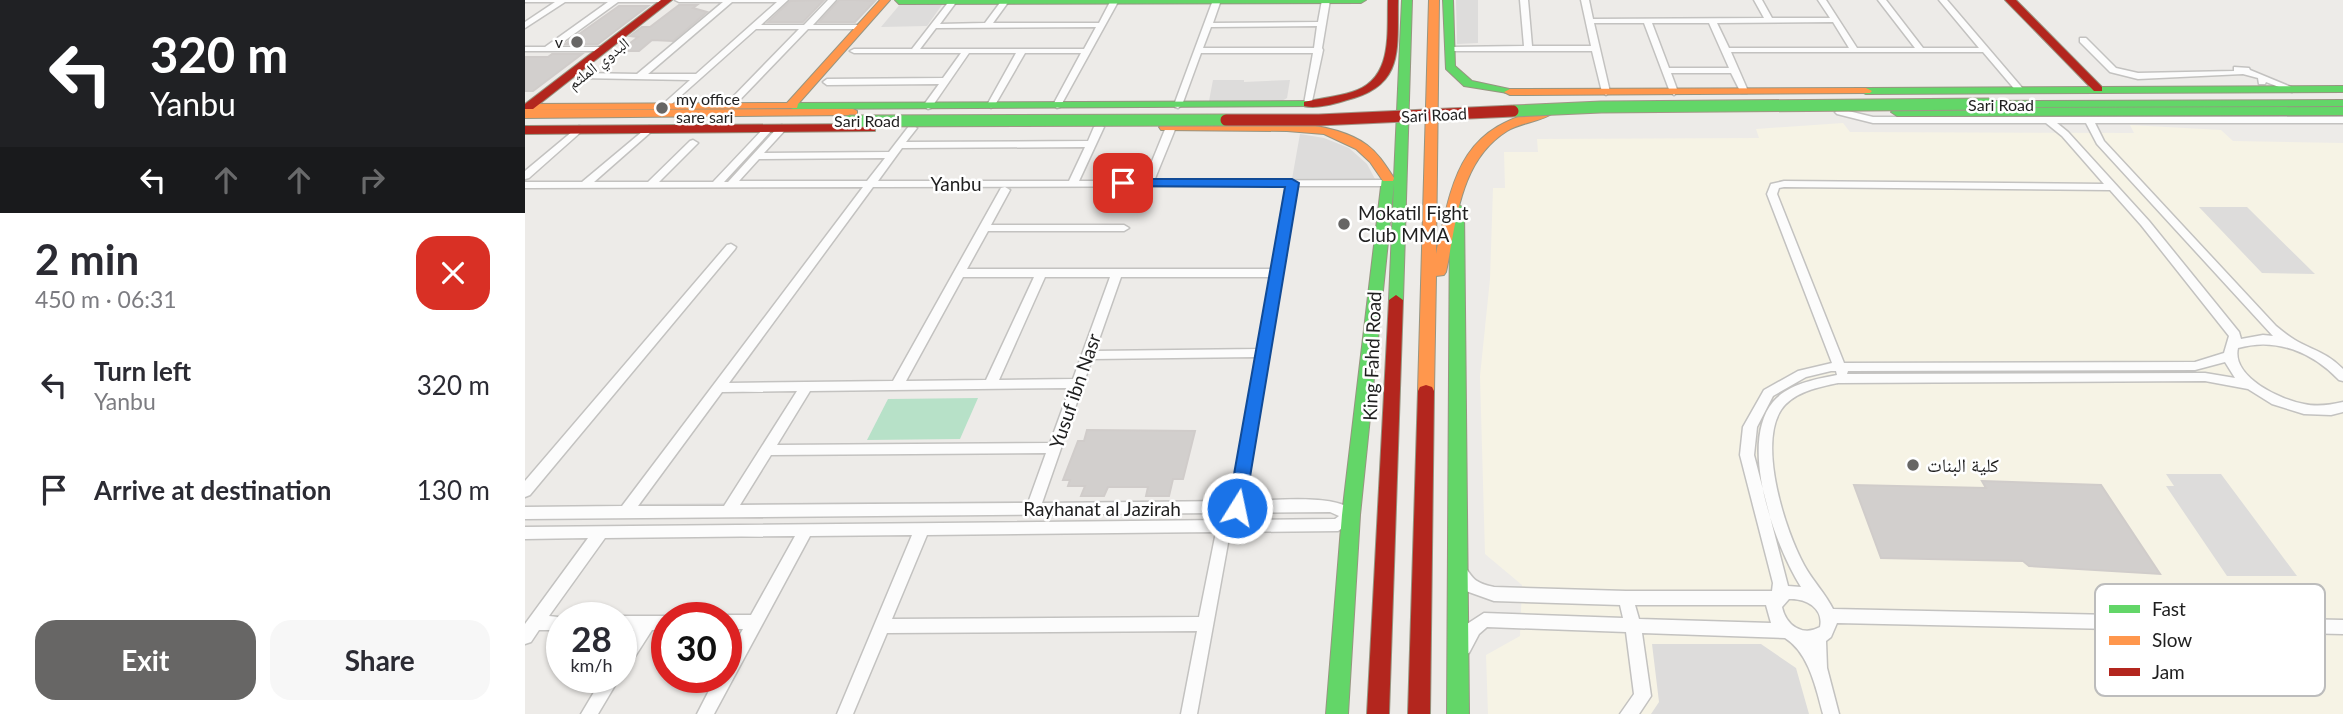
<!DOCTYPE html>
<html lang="en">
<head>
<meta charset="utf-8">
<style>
  body { margin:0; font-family:Lato,"Noto Naskh Arabic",sans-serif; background:#f7f7f7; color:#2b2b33; height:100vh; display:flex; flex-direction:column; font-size:26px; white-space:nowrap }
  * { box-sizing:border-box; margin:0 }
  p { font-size:23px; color:#7c7c81 }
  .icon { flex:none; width:38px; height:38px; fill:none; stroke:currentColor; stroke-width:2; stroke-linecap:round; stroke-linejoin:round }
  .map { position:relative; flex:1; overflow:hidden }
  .panel { display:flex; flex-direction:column; background:#fff; width:525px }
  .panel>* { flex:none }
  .banner { background:#202124; color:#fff; overflow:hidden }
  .speed { position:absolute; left:21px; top:602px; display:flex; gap:14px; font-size:35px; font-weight:700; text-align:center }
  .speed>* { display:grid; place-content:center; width:91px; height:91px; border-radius:50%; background:#fff; box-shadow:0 2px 5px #0004; line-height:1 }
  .speed small { font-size:18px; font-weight:400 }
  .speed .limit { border:10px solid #d22; background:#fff; color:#111 }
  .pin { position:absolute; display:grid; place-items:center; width:60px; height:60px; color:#fff; margin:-30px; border-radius:14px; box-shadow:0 4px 10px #0006 }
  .me { position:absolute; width:77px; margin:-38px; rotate:10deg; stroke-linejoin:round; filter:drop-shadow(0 0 5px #0008) }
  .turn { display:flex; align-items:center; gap:24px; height:147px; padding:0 35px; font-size:32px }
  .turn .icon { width:91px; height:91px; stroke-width:2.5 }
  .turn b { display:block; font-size:49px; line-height:60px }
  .lanes { display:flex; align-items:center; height:66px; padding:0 35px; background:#0003; justify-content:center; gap:35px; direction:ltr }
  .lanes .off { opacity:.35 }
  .round { display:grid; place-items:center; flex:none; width:74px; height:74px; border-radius:21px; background:#f7f7f7 }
  .overview { display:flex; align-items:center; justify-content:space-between; height:119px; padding:0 35px }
  h1 { font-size:42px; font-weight:700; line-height:52px }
  .button { display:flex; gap:14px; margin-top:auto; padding:14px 35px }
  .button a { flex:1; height:80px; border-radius:21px; background:#676665; color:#fff; font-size:28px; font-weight:700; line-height:80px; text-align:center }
  .button a+a { background:#f7f7f7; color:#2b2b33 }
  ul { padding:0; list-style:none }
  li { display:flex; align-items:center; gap:21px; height:105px; padding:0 35px }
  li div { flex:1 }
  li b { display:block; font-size:26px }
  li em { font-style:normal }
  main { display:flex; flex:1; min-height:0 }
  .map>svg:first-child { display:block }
</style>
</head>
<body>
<main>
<section class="panel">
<div class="banner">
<div class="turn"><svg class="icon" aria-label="left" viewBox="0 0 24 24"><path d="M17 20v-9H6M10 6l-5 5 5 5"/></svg><div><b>320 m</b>Yanbu</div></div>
<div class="lanes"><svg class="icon" aria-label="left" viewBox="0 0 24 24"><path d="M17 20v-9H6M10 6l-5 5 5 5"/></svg><svg class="icon off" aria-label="ahead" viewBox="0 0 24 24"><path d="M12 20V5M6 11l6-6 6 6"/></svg><svg class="icon off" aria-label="ahead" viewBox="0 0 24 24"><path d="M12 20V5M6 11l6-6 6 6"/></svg><svg class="icon off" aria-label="right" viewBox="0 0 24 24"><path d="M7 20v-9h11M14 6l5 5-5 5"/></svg></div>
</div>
<div class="overview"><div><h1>2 min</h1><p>450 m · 06:31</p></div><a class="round" style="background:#d93025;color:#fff"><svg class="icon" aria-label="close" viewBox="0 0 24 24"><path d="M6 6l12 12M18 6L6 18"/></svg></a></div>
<ul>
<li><svg class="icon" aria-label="left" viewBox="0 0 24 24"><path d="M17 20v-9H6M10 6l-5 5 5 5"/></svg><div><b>Turn left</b><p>Yanbu</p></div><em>320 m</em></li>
<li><svg class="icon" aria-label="arrive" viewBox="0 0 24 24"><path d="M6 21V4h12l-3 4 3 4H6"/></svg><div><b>Arrive at destination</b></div><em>130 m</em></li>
</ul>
<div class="button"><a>Exit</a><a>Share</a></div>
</section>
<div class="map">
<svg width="1818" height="714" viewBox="0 0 1818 714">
  <rect width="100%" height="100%" fill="#edebe8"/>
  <path fill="#f6f3e5" d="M1318,123L1325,132L1609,133L1605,125L1696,130L1708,141L1818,143V714H963L961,655L995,636L997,585L960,554L955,376L965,279L968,188H980L979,152H1013L1012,139L1234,138L1231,129Z"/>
  <path fill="#b7e1c8" d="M453,398L435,439L342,440L363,399Z"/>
  <path fill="#dddcdb" d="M931,0H953V43L932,44Z
    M377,2H419L402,26L356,27Z
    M688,80H719V82L765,80L762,98L757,101H684Z
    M775,134L799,138L824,148L842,164L850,179H767Z
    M1674,207H1722L1790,274L1737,273Z
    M1641,474H1696L1772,576H1702L1641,486H1649Z
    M511,501L508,509L101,512L107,504Z
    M1127,644H1236L1271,668L1284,714H1126L1134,702Z"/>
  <path fill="#d2cfcd" stroke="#d0ccca" stroke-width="2" d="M298,0H299L278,22H243L265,1Z
    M314,0H330L350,1L330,22H294Z
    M154,5H172L168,8L182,12L148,41L127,40L114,51H95L113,37L105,36L117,27H125Z
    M94,6H123L73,44H40Z
    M27,54H57L8,91H0V57H23Z
    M562,430L670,431L658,479H648L644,496H621L623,487H583L579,496H556L560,486H543L545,480H538L553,441H559Z
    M1457,481L1576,485L1635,574L1504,566L1498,561L1356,558L1329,485L1461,488Z"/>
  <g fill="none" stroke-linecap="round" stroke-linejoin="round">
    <g stroke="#c3c2c0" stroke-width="3">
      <path id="street" d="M0,0H146L142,2H93L31,47H82L83,49L79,51H0V47H20L83,2H40L0,28V22L30,2H0Z
        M150,0H263L236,25H279L303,0H311L288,25H336L340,27L336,29H283L207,108H201V104L274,29H231L140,110L137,109V105L165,80L53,78L52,76L56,73L112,74L198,2H154ZM207,2H252L171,74H123Z
        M425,0L432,1L415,24L460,23L477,0L484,1L468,23H574L586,0H594L535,107L532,108L528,105L556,53H500L470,105L466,108L462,105L491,53H444L406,108L403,109L398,106L414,84L302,85L298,82L302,79L418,78L436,53H329L325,51L329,49H387ZM571,27L559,49H395L411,28Z
        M688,0H696L688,23L793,22L797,0H805L797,48L798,50L786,106H780L779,104L788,53H676L657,105L653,108L650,107L649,105ZM792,26L789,48H678L686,27Z
        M995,0H1003L1007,46H1066L1056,0H1064L1068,19L1239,18L1229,0H1237L1247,18H1305L1293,0H1301L1332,48H1390L1353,0H1361L1398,48H1454L1414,0H1422L1499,90L1492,92L1458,52H1206L1223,91L1222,93H1216L1206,73H1146L1153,92L1149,95L1145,92L1119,23H1069L1085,92L1081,95L1077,92L1067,51H925L921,49L925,47L999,46ZM1308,22L1324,48H1204L1192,23ZM1127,23H1184L1204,68H1144Z
        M1555,38H1561L1591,68L1613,73L1709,71V67L1724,68L1725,70L1771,89L1767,92L1741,82L1740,84H1734L1733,78L1718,74L1613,79L1585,72L1555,42Z
        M1315,109L1348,117H1818V123H1570L1579,141L1751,326C1757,331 1763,336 1770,340C1789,351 1801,352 1818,369V381L1814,380C1787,352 1751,337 1713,348C1706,377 1756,400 1779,404C1792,407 1805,405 1818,402V412L1806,415L1779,414L1747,404L1723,389L1680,381L1313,383C1294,387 1268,392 1256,410C1233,446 1260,530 1279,565C1287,580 1300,593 1308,609L1818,620V634L1312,623L1306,637L1301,641L1302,668L1314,714H1298C1291,688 1284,653 1260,638L1117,633L1126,696L1114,714H1095L1109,694L1101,632L962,627L954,634L944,653L938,655L932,653L930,648L942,624L959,613L1098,618L1095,605L969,601L941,591L926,571L929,566C943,562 942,575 952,581C956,584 964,586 969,587L1101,591H1247L1248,583L1215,455L1218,427L1239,390L1273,371L1307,363L1242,194L1246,184L1259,181L1579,184L1537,136L1521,123H1348L1312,114L1310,112ZM1532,123H1561L1572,144L1748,336L1738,335L1716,339L1714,332L1624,221L1543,132ZM1259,187L1585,190L1616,225L1704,336L1699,353L1670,362L1319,363L1252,194L1254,188ZM1700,362L1710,378L1680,373L1322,374L1323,371L1670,370ZM1306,371H1311L1312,375C1291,379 1263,384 1248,402C1213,444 1250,546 1276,587L1263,586L1229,455L1232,427L1248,396L1281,377ZM1264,599C1282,598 1299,609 1295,627C1277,637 1261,625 1257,607ZM1110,605H1241L1246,623L1114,619Z
        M574,124L579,127L554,181H619L641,127L646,124L651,127L629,181L862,180L867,183L862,186H771L720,501C746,501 818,492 833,515L831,519L813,531L705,532L672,714H656L672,631L362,633L328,714H312L387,535L285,536L189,714H172L191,677H201V659L218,629H201V618H195L201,615H226L270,536L80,538L24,616L42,618H37V630H14L6,642L0,644V624L63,538L0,539V527L810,519L814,516L805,512L0,519V507L97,506L338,187L0,188V182H57L124,126L127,127V131L69,182H123L165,141L168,140L173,143L134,182H188L241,126H247V130L199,182H203L254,126L257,125L262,128L239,153L364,152L384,126L387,125L392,128L381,142L563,141L569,127ZM560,147L544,181H353L377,148ZM360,158L342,181H214L234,159ZM761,186L747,269H442L463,231H599L604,228L599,225H466L485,190L480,187L476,188L368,381L204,383L348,187ZM438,277H509L461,380L381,381ZM520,277H585L548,379L474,380ZM596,277H746L733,349L570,351ZM731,357L706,501L517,503L567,359ZM545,388L525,443L252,445L285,391ZM272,391L199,506H113L197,392ZM521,453L503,503L215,505L246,455ZM691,532L674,617L367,619L402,535Z
        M54,126L57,127V131L4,178L0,179V171Z
        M206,244L211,247L210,249L5,495L0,497V481L202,245Z
        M96,616H142L147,618H142V630H127L102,669L96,671V650L109,630H96V618H91Z
        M78,677H95L73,714H56Z"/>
    </g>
    <g stroke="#979581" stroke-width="2">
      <path id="fast" d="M370,0H841L836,3L374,4Z
        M877,0H887L878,300L871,305L864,300L869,183L835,515L823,714H801L817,515L857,178L863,174L869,178Z
        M918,0H928L930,66L947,81L989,90V94L939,86L921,69Z
        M1818,86V92L1341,94L1335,91L1341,88Z
        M1818,100V106L1464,107L1458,104L1464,101Z
        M783,101L787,102V106L268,109L262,106L268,103Z
        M1818,107V115L1372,116L1366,112L1372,108Z
        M932,204L939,208L944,714H922L925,208Z"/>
    </g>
    <g stroke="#979581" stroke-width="2">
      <path id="slow" d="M355,0H365L273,104L272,108L0,110V104L262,103Z
        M904,0H914L911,254C928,178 934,126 1022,109L1028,113C1016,122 996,122 982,131C934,161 932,221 921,272L919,275L911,276L909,391L907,395H895L893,391Z
        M1341,88L1347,91L1345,93L985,95L979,92L985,89Z
        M328,109L332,111V115L0,118V110Z
        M640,123C694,123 798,112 842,145C854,154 861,166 869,178L868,181H858L845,162L831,149L799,134L762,131L636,130L634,127Z"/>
    </g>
    <g stroke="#979581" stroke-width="2">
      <path id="jam" d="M136,0H147L8,109H0V104Z
        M863,0H873C872,49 880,86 822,100C809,104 792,109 779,106V102C795,98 811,97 827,92C868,80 862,35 863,0Z
        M1480,0H1491L1577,87V91H1569Z
        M346,124L350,125V131L0,134V126Z
        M871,295L878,300L864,714H842L864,300Z
        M901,385L907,387L909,391L905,714H883L893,391L895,387Z"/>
    </g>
    <use href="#street" fill="#fcfcfc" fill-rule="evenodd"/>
    <use href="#fast" fill="#63d668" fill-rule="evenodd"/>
    <use href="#slow" fill="#ff974d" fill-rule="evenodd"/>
    <use href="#jam" fill="#b3261e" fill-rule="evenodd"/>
    <g stroke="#a29586" stroke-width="13" stroke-linecap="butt">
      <path id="fast-bridge" d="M988,111L1076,107L1464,104
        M324,121L701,120"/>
    </g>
    <g stroke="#a29586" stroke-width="13" stroke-linecap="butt">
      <path id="jam-bridge" d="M701,120H794L988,111"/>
    </g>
    <use href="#fast-bridge" stroke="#63d668" stroke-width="11"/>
    <use href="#jam-bridge" stroke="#b3261e" stroke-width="11"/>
  </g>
  <path fill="#1a73e8" stroke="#114b97" stroke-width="2" d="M598,179H767L774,183L719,513L712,515L706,513L703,508L760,187L593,186L591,183Z"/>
  <g fill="#676665" stroke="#fff" stroke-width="2.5">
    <circle cx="52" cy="42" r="7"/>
    <circle cx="137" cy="108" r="7"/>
    <circle cx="819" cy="224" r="7"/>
    <circle cx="1388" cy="465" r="7"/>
  </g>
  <g text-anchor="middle" stroke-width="5" stroke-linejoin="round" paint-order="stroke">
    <g font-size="16" fill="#1f1f1f" stroke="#fff" text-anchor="end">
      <text x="38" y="48">v</text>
      <text x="151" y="105" text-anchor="start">my office<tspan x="151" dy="18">sare sari</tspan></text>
    </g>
    <g font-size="16" fill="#1f1f1f" stroke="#fff">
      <text transform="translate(73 63) rotate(-38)" y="6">البدوي الملثم</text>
      <text x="1476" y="111">Sari Road</text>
      <text transform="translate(909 115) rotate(-3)" y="6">Sari Road</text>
      <text x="342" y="127">Sari Road</text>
    </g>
    <g font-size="19" fill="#1f1f1f" stroke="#fff">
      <text x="431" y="191">Yanbu</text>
      <text transform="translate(847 356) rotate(-88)" y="7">King Fahd Road</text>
      <text transform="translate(550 391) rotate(-71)" y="7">Yusuf ibn Nasr</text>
      <text x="577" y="516">Rayhanat al Jazirah</text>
    </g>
    <g font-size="19" fill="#1f1f1f" stroke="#fff" text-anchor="start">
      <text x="833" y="220">Mokatil Fight<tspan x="833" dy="22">Club MMA</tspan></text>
      <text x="1402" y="472">كلية البنات</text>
    </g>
  </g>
  <rect x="1570" y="584" width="230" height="112" rx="10" fill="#fff" stroke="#bcbcbc" stroke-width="2"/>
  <rect x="1584" y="605" width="31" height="8" fill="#63d668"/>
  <rect x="1584" y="636" width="31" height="9" fill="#ff974d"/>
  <rect x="1584" y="668" width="31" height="8" fill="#b3261e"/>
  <g font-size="19" fill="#1f1f1f">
    <text x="1627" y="616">Fast</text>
    <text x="1627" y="647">Slow</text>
    <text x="1627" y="679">Jam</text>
  </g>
</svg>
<div class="speed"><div>28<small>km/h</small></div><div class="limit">30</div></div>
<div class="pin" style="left:598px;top:183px;background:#d93025"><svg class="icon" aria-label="arrive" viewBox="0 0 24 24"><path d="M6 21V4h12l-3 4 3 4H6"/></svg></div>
<svg class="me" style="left:712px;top:508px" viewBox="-20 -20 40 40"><circle r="17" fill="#1a73e8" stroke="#fff" stroke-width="3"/><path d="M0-11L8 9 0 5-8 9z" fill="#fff"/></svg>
</div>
</main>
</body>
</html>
